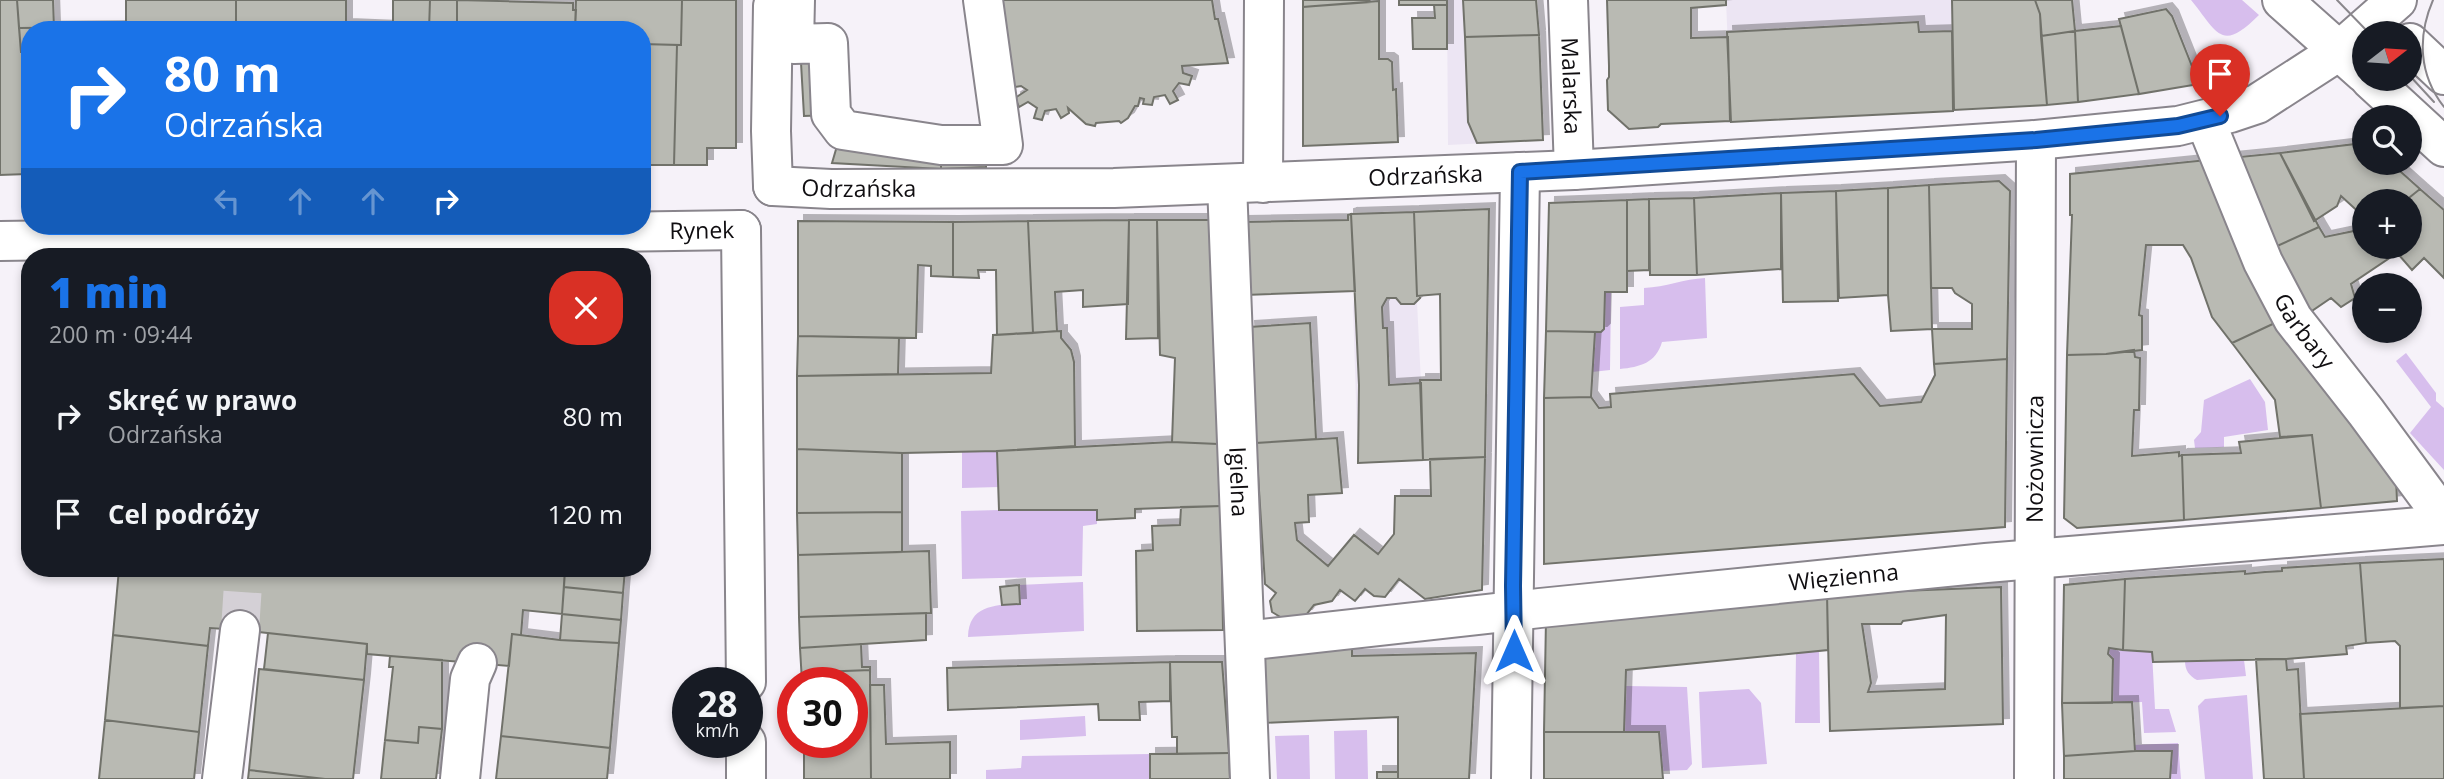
<!DOCTYPE html>
<html lang="pl">
<head>
<meta charset="utf-8">
<style>
  body { margin:0; font-family:"Open Sans",sans-serif; background:#20242c; color:#f1f3f6; height:100vh; display:flex; flex-direction:column; font-size:26px; white-space:nowrap }
  * { box-sizing:border-box; margin:0 }
  p { font-size:23px; color:#9ea1a6 }
  .icon { flex:none; width:38px; height:38px; fill:none; stroke:currentColor; stroke-width:2; stroke-linecap:round; stroke-linejoin:round }
  .map { position:relative; flex:1; overflow:hidden }
  .details { position:absolute; left:21px; top:248px; width:630px; height:329px; display:flex; flex-direction:column; background:#171b24; border-radius:28px; box-shadow:0 4px 10px #0003 }
  .details>* { flex:none }
  .hud { position:absolute; left:21px; top:21px; width:630px; height:214px; border-radius:28px; box-shadow:0 4px 10px #0003; background:#1a73e8; color:#fff; overflow:hidden }
  .needle { width:46px; rotate:73deg }
  .buttons { position:absolute; left:2352px; top:21px; display:grid; gap:14px }
  .buttons a { display:grid; place-items:center; width:70px; height:70px; border-radius:50%; background:#171b24; box-shadow:0 4px 10px #0003; font-size:35px }
  .speed { position:absolute; left:672px; top:667px; display:flex; gap:14px; font-size:35px; font-weight:700; text-align:center }
  .speed>* { display:grid; place-content:center; width:91px; height:91px; border-radius:50%; background:#171b24; box-shadow:0 4px 10px #0003; line-height:1 }
  .speed small { font-size:18px; font-weight:400 }
  .speed .limit { border:10px solid #d22; background:#fff; color:#111 }
  .pin { position:absolute; display:grid; place-items:center; width:60px; height:60px; color:#fff; margin:-72px -30px; border-radius:50% 50% 50% 0; rotate:-45deg; box-shadow:0 0 7px #0007 }
  .pin .icon { rotate:45deg }
  .me { position:absolute; width:77px; margin:-38px; rotate:0deg; stroke-linejoin:round; filter:drop-shadow(0 0 5px #0008) }
  .turn { display:flex; align-items:center; gap:24px; height:147px; padding:0 28px; font-size:32px }
  .turn .icon { width:91px; height:91px; stroke-width:2.5 }
  .turn b { display:block; font-size:49px; line-height:60px }
  .lanes { display:flex; align-items:center; height:66px; padding:0 28px; background:#0003; justify-content:center; gap:35px; direction:ltr }
  .lanes .off { opacity:.35 }
  .round { display:grid; place-items:center; flex:none; width:74px; height:74px; border-radius:28px; background:#20242c }
  .head { display:flex; align-items:center; justify-content:space-between; height:119px; padding:0 28px }
  h1 { font-size:42px; font-weight:800; line-height:52px; color:#1a73e8 }
  ul { padding:0; list-style:none }
  li { display:flex; align-items:center; gap:21px; height:98px; padding:0 28px }
  li div { flex:1 }
  li b { display:block; font-size:26px }
  li em { font-style:normal }
  .map>svg:first-child { display:block }
</style>
</head>
<body>
<div class="map">
<svg width="2444" height="779" viewBox="0 0 2444 779">
  <defs>
    <filter id="shadow"><feDropShadow dx="6" dy="-6" stdDeviation="0" flood-color="#0004"/></filter>
  </defs>
  <rect width="100%" height="100%" fill="#f6f2f9"/>
  <path fill="#ece5f3" d="M1447,0H1480L1539,35L1543,140L1448,145Z
    M1726,0H2035L2041,36L2075,31L2078,102L1731,122Z
    M1355,291L1420,296V298L1417,302L1421,383L1358,463L1353,307Z"/>
  <path fill="#d7beed" d="M2191,0H2242L2259,15C2221,53 2218,33 2191,0Z
    M1705,278L1707,338L1662,342C1656,363 1640,367 1620,369V307L1644,305V288C1666,287 1684,279 1705,278Z
    M1605,292H1611L1610,370L1592,372L1595,332H1601L1604,329Z
    M2406,353L2436,393V401L2444,408V470L2410,433L2431,407L2396,361Z
    M2250,379L2265,402L2268,430L2224,437V447L2195,448L2194,440L2201,432L2204,400Z
    M997,451L999,487L962,488V452Z
    M1041,509L1042,511L1097,510V524L1083,526L1082,576L962,579L961,511Z
    M1083,582L1084,631L968,637C969,605 994,606 1019,603V585Z
    M2109,648L2152,652L2155,709H2169L2176,732L2144,733L2142,702L2112,703Z
    M1819,650L1820,723H1795L1796,653Z
    M2244,660L2246,676L2197,680C2189,676 2185,670 2185,661Z
    M1626,686L1687,687L1692,764L1687,770L1662,771L1659,732H1624Z
    M1749,689L1761,703L1767,764L1702,768L1699,692Z
    M2247,695L2253,779H2205L2198,706L2205,699Z
    M1085,716L1086,736L1020,740V720Z
    M1367,730L1368,779H1335L1334,731Z
    M1309,735L1310,779H1277L1275,736Z
    M2178,743L2181,779H2170L2171,751H2135L2134,745Z
    M1150,754V779H986V770L1021,768L1022,756Z"/>
  <path fill="#b9bab3" stroke="#71726b" stroke-width="2" fill-rule="evenodd" filter="url(#shadow)" d="M0,0H17L21,52H29L27,174L0,175Z
    M17,0H53L54,28H19Z
    M126,0H236V30H126Z
    M236,0H346V30H236Z
    M393,0H430L429,30H346V25L393,27Z
    M430,0H457V30H429Z
    M457,0L573,3V10H576L575,30H457Z
    M576,0H682L681,45L642,44V30H575Z
    M682,0H736V148H707V165H674L677,45H681Z
    M983,0H1212L1215,19H1218L1228,63L1182,66L1183,73L1192,76L1189,85L1179,83L1173,91L1178,100L1170,104L1165,95L1154,97L1152,105L1143,104L1144,99L1140,98L1138,106H1135L1128,118L1121,123L1119,121L1096,123L1095,126L1086,124L1068,108L1069,113L1061,118L1056,109L1045,111L1042,120L1034,118L1037,108L1028,102L1019,107L1015,98L1027,90L1021,86L997,90Z
    M1303,0H1369L1370,2L1303,7Z
    M1399,0H1447V5H1399Z
    M1463,0H1536L1539,35L1465,37Z
    M1607,0H1726V5L1691,8V38L1728,37L1730,121L1661,124L1658,127L1629,129L1608,110L1607,80L1609,77V66Z
    M1952,0H2035L2040,14L2047,105L1954,110Z
    M2035,0H2072L2075,31L2041,36L2040,14Z
    M1379,1V59H1388L1392,62L1393,90L1396,89L1398,142L1303,146V7Z
    M1434,5H1447V49H1413L1412,18H1435Z
    M2166,9L2172,16L2199,84L2139,94L2119,19Z
    M1918,22L1919,32L1952,31L1953,111L1731,122L1727,32Z
    M2121,26L2139,94L2078,102L2075,31Z
    M126,27V30H30V75L29,52H21L19,28Z
    M2075,31L2078,102L2047,105L2041,36Z
    M1539,35L1543,140L1477,143L1468,122L1465,37Z
    M828,43L831,115L804,116L800,45Z
    M642,44L677,45L674,165H642Z
    M30,81V174H27Z
    M842,129L941,145V169L832,163Z
    M2364,143V163H2391L2420,189L2405,201H2364V217L2341,196L2337,206L2314,221L2280,153Z
    M941,145H986V167L941,169Z
    M2280,153L2319,227L2266,251L2229,158Z
    M2207,160L2277,322L2232,343L2212,317L2191,258L2183,245H2146L2139,315L2142,316V350L2106,354L2067,355L2072,215H2070V174Z
    M1999,181L2010,191L2007,359L1934,364L1932,329H1972V304L1955,293L1952,288H1931L1929,185Z
    M1929,185L1932,329L1891,331L1888,295V188Z
    M1888,188V295L1839,298L1836,191Z
    M2420,189L2444,210V278L2424,258L2412,270L2392,247H2410V201H2405Z
    M1836,191L1838,301L1783,302L1781,193Z
    M1781,193V269L1697,275L1694,198Z
    M1694,198L1697,275H1650L1649,199Z
    M1649,199V270L1627,271V200Z
    M1627,200V292H1605L1604,329L1601,332L1546,331L1549,203Z
    M1489,209L1485,457L1423,460L1420,380H1441L1440,294L1417,296L1414,212Z
    M1414,212L1417,296H1420V298L1414,304H1401L1396,298H1387L1382,307L1383,328H1387L1389,385L1421,383L1423,460L1358,463L1359,385L1351,214Z
    M1351,214L1355,291L1245,295L1242,222L1348,220V215Z
    M1129,220H1157L1158,338L1126,339Z
    M1129,220L1128,304L1083,307V290L1055,292L1057,331L1033,333L1028,221Z
    M1157,220H1213L1218,444L1172,442L1175,358L1160,355Z
    M798,221L953,222V277L931,276V266L918,265L916,338L798,336Z
    M1028,221L1033,333L997,335L996,270H978L979,278L953,277V222Z
    M2319,227L2325,237L2354,231L2356,235L2364,230V247H2392L2397,253L2351,284L2355,298L2341,307L2331,298L2303,317L2266,251Z
    M2277,322L2396,478L2397,501L2321,508L2312,435L2280,437L2275,400L2232,343Z
    M1310,323L1316,439L1256,443L1249,327Z
    M1061,331V338L1071,350L1074,362L1075,446L997,451L902,453L797,449V376L991,373L993,335Z
    M1546,331L1595,332L1591,397L1544,398Z
    M798,336L899,338L898,374L797,376Z
    M2134,350L2135,357L2140,358L2139,410H2134L2132,456L2179,452V456L2182,455L2184,520L2077,528L2064,518L2067,355L2106,354Z
    M2007,359L2005,527L1544,564V398L1591,397L1599,408L1611,407L1610,394L1854,374L1880,406L1921,402L1935,375L1934,364Z
    M2312,435L2321,508L2184,520L2182,455L2241,453L2239,442Z
    M1337,438L1342,493L1308,495L1309,522L1295,523L1297,540L1328,566L1354,535L1378,554L1394,534L1395,496H1431L1430,459L1485,457L1482,590L1425,599L1399,579L1385,597L1374,596L1365,589L1355,601L1340,590L1332,601L1314,605L1306,615L1282,618L1272,612L1270,601L1276,593L1265,584L1256,443Z
    M1172,442L1218,444L1221,506L1135,509V518L1097,520V510H999L997,451Z
    M797,449L902,453V512L797,513Z
    M1221,506L1223,630L1137,631L1136,551L1153,550L1152,526L1180,525L1181,507Z
    M902,512V552L798,555L797,513Z
    M929,551L931,613L799,617L798,555Z
    M2444,559V706L2400,708V646L2395,641L2366,643L2360,563Z
    M2360,563L2366,643L2346,646L2347,654L2286,659L2153,662L2152,652L2123,650L2125,579L2245,571V574L2265,572L2282,571V568Z
    M119,569H565L562,614L523,610L521,635L512,634L509,666L367,654V644L240,630L210,628L208,646L113,635Z
    M565,569H625L623,593L564,587Z
    M2125,579L2123,650L2109,648L2108,654L2113,659L2112,703H2062L2064,585Z
    M1019,585L1020,604L1002,605L1000,587Z
    M564,587L623,593L621,620L562,614Z
    M2001,587L2003,724L1830,731L1827,594ZM1946,615L1945,689L1868,692L1871,683L1862,624H1901L1903,621Z
    M1827,594L1828,650L1626,670L1624,732H1544L1546,619Z
    M926,613V640L800,648L799,617Z
    M562,614L621,620L619,643L560,640Z
    M268,633L367,644L364,680L264,669Z
    M512,634L560,640L619,643L610,748L501,736Z
    M113,635L208,646L199,732L105,720Z
    M861,644L862,667H870V670L819,672V682H802L800,648Z
    M1352,646V656L1476,653L1469,779H1398V717L1263,723L1264,651Z
    M390,656L442,660V729L419,727L418,743L385,740L393,667H389Z
    M2256,659H2286L2287,670L2298,669L2304,779H2264Z
    M1170,662V701L1139,702L1140,720H1099L1098,704L948,710L947,668Z
    M1170,662H1222L1229,753L1177,754V737H1172Z
    M259,669L364,680L353,779H325L249,770Z
    M870,670L871,779H804V742H852V682H819V672Z
    M870,685H884L886,744L950,742V779H871Z
    M2132,702L2135,751L2064,756L2062,703Z
    M2444,706V779H2304L2300,714Z
    M105,720L199,732L194,779H99Z
    M419,727L442,729L436,779H381L385,740L418,743Z
    M1544,732H1659L1663,779H1544Z
    M501,736L610,748L607,779H496Z
    M2135,751H2172L2170,779H2064V756Z
    M1229,753L1230,779H1150V754Z
    M249,770L325,779H248Z
    M1377,772H1398V779H1377Z"/>
  <g fill="none" stroke-linecap="round" stroke-linejoin="round">
    <path stroke="#d4d0d6" stroke-width="38" stroke-dasharray="38 19" stroke-linecap="butt" d="M240,630L244,569"/>
    <g stroke="#89858c" stroke-width="42">
      <g id="minor">
        <path d="M795,0L794,44L828,43L831,114L843,130L941,145H1003L983,0"/>
        <path id="s1" d="M1568,0L1574,170"/>
        <path d="M2282,0L2364,73"/>
        <path d="M773,6L771,131L773,186"/>
        <path d="M2410,43L2444,75"/>
        <path d="M2370,79L2444,147"/>
        <path id="s2" d="M2205,120L2263,262L2293,319L2366,412L2444,518"/>
        <path d="M1263,183L1264,0"/>
        <path id="s3" d="M1227,184L1250,779"/>
        <path id="s4" d="M773,186L831,189L1114,188L1574,170L2036,140L2178,126L2230,113L2257,104L2339,51L2397,0"/>
        <path d="M741,230L746,682"/>
        <path id="s5" d="M0,241L741,230"/>
        <path id="s6" d="M1245,641L1540,608L1986,563L2444,525"/>
        <path d="M222,779L240,630"/>
        <path d="M460,779L470,679L477,663"/>
        <path d="M746,779V742"/>
        <path d="M1511,779L1520,172"/>
        <path id="s7" d="M2034,779L2036,140"/>
      </g>
    </g>
    <use href="#minor" stroke="#fff" stroke-width="38"/>
    <path stroke="#8a878c" stroke-width="2" d="M2337,0L2369,33
      M2433,0C2417,37 2419,75 2444,107
      M2410,76L2434,102"/>
  </g>
  <g fill="none" stroke-linecap="round" stroke-linejoin="round">
    <g stroke="#114b97" stroke-width="18">
      <path id="route" d="M1514,651L1513,586L1520,172L2036,140L2178,126L2220,116"/>
    </g>
    <use href="#route" stroke="#1a73e8" stroke-width="12"/>
  </g>
  <g text-anchor="middle" stroke-width="6" stroke-linejoin="round" paint-order="stroke">
    <g font-size="23" fill="#100e11" stroke="#f6f2f9">
      <text dy="8" stroke="none"><textPath href="#s1" startOffset="86">Malarska</textPath></text>
      <text dy="8" stroke="none"><textPath href="#s4" startOffset="653">Odrzańska</textPath></text>
      <text dy="8" stroke="none"><textPath href="#s4" startOffset="86">Odrzańska</textPath></text>
      <text dy="8" stroke="none"><textPath href="#s5" startOffset="702">Rynek</textPath></text>
      <text dy="8" stroke="none"><textPath href="#s2" startOffset="234">Garbary</textPath></text>
      <text dy="8" stroke="none"><textPath href="#s7" startOffset="320">Nożownicza</textPath></text>
      <text dy="8" stroke="none"><textPath href="#s3" startOffset="298">Igielna</textPath></text>
      <text dy="8" stroke="none"><textPath href="#s6" startOffset="602">Więzienna</textPath></text>
    </g>
  </g>
</svg>
<div class="buttons">
<a><svg class="needle" viewBox="-14 -14 28 28"><path d="M0-13l5 13h-10z" fill="#e53935"/><path d="M0 13l5-13h-10z" fill="#9ea1a6"/></svg></a>
<a><svg class="icon" aria-label="search" viewBox="0 0 24 24"><circle cx="10" cy="10" r="6"/><path d="M15 15l6 6"/></svg></a>
<a>+</a>
<a>−</a>
</div>
<div class="speed"><div>28<small>km/h</small></div><div class="limit">30</div></div>
<div class="pin" style="left:2220px;top:116px;background:#d93025"><svg class="icon" aria-label="arrive" viewBox="0 0 24 24"><path d="M6 21V4h12l-3 4 3 4H6"/></svg></div>
<svg class="me" style="left:1514px;top:651px" viewBox="-20 -20 40 40"><path d="M0-17L14 15 0 8-14 15z" fill="#1a73e8" stroke="#fff" stroke-width="4"/></svg>
<div class="hud">
<div class="turn"><svg class="icon" aria-label="right" viewBox="0 0 24 24"><path d="M7 20v-9h11M14 6l5 5-5 5"/></svg><div><b>80 m</b>Odrzańska</div></div>
<div class="lanes"><svg class="icon off" aria-label="left" viewBox="0 0 24 24"><path d="M17 20v-9H6M10 6l-5 5 5 5"/></svg><svg class="icon off" aria-label="ahead" viewBox="0 0 24 24"><path d="M12 20V5M6 11l6-6 6 6"/></svg><svg class="icon off" aria-label="ahead" viewBox="0 0 24 24"><path d="M12 20V5M6 11l6-6 6 6"/></svg><svg class="icon" aria-label="right" viewBox="0 0 24 24"><path d="M7 20v-9h11M14 6l5 5-5 5"/></svg></div>
</div>
<section class="details">
<div class="head"><div><h1>1 min</h1><p>200 m · 09:44</p></div><a class="round" style="background:#d93025;color:#fff"><svg class="icon" aria-label="close" viewBox="0 0 24 24"><path d="M6 6l12 12M18 6L6 18"/></svg></a></div>
<ul>
<li><svg class="icon" aria-label="right" viewBox="0 0 24 24"><path d="M7 20v-9h11M14 6l5 5-5 5"/></svg><div><b>Skręć w prawo</b><p>Odrzańska</p></div><em>80 m</em></li>
<li><svg class="icon" aria-label="arrive" viewBox="0 0 24 24"><path d="M6 21V4h12l-3 4 3 4H6"/></svg><div><b>Cel podróży</b></div><em>120 m</em></li>
</ul>
</section>
</div>
</body>
</html>
